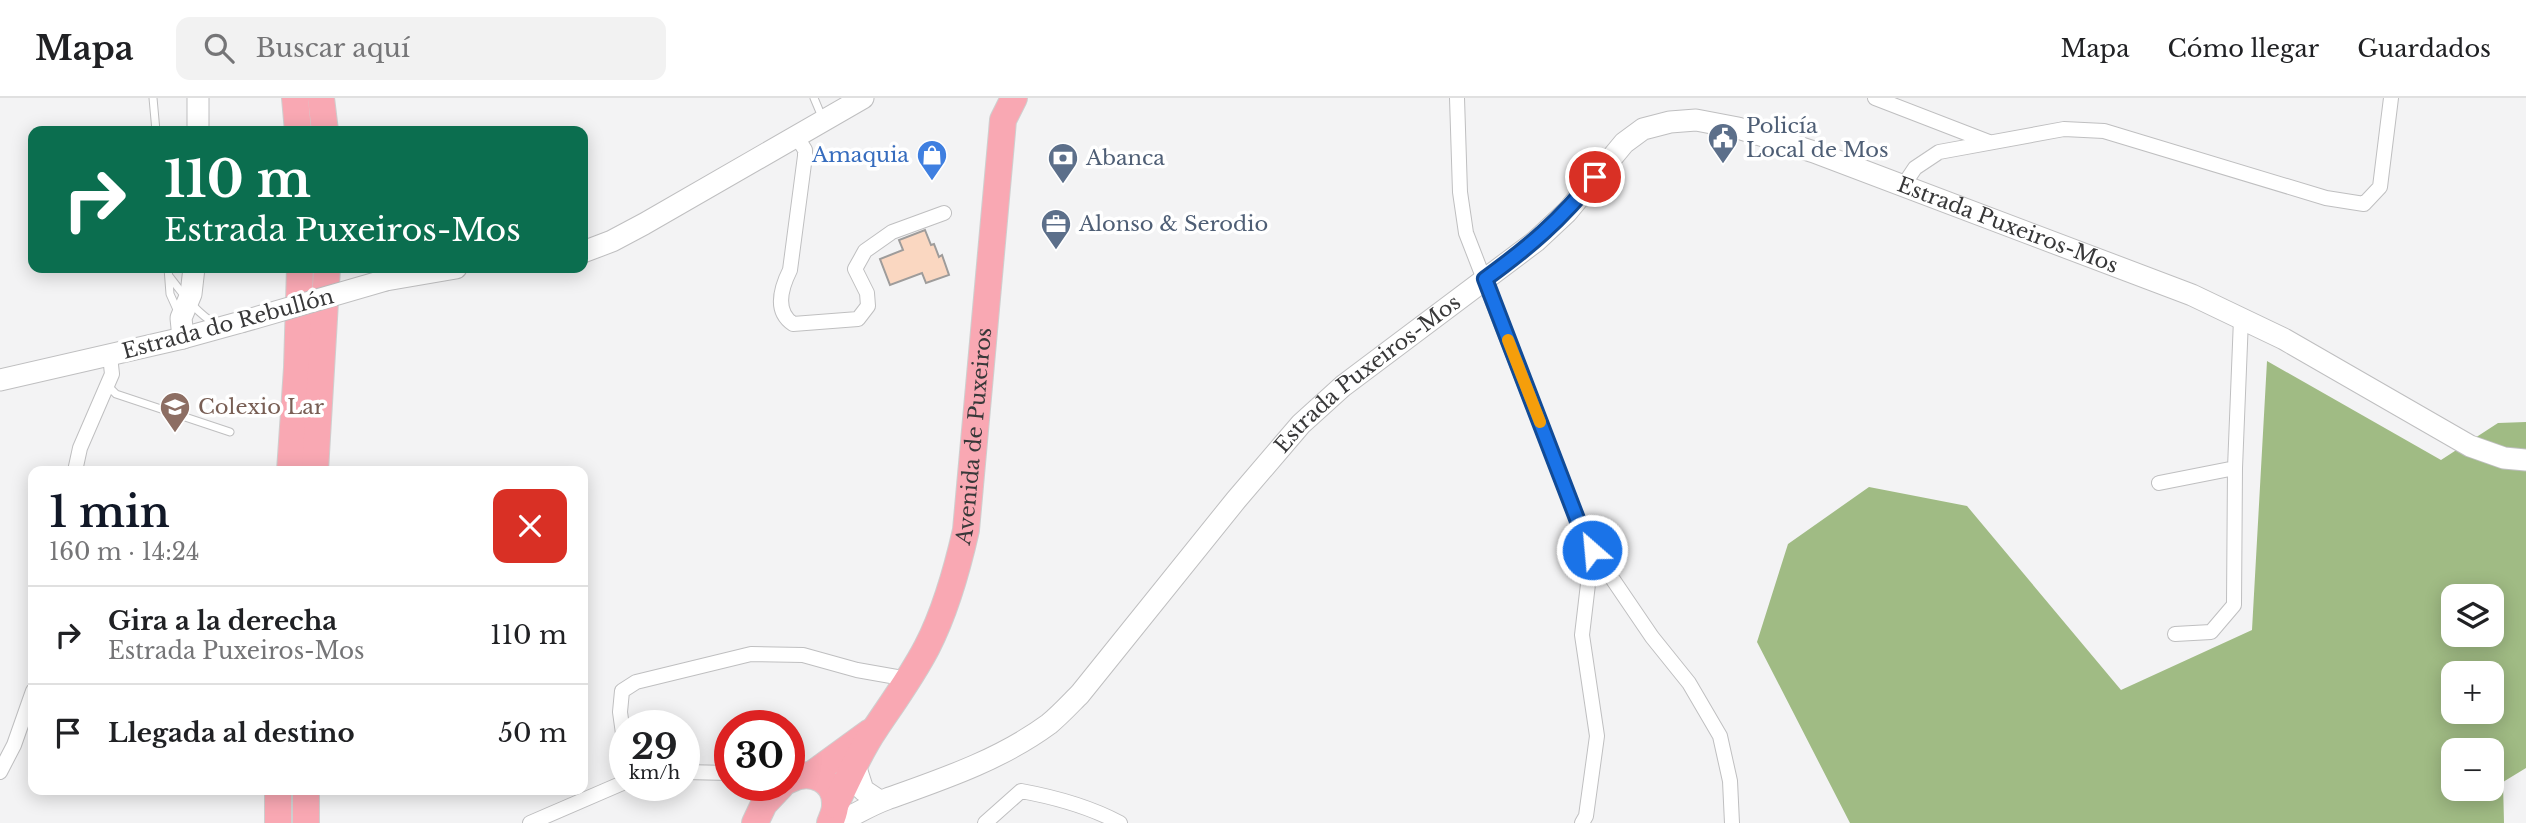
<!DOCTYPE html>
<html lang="es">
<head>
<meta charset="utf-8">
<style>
  body { margin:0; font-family:"Libre Baskerville",serif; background:#f2f2f2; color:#202124; height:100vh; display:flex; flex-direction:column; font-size:26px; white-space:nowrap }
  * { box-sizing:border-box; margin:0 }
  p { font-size:23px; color:#757577 }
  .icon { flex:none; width:38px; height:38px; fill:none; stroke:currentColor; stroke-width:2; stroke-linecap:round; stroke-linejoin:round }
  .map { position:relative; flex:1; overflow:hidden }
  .details { position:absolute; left:28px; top:368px; width:560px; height:329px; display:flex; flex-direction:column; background:#fff; border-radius:14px; box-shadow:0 4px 18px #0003 }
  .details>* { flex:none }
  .top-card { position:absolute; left:28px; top:28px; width:560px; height:147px; border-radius:14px; box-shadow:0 4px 18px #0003; background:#0b6e4f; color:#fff; overflow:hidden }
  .tools { position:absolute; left:2441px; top:486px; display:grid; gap:14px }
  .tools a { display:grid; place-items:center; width:63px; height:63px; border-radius:14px; background:#fff; box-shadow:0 4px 18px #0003; font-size:35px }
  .speed { position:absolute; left:609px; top:612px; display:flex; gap:14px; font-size:35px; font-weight:700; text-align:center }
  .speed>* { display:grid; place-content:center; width:91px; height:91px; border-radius:50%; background:#fff; box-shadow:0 4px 18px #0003; line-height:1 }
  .speed small { font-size:18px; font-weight:400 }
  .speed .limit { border:10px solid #d22; background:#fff; color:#111 }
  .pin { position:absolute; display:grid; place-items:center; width:60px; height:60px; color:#fff; margin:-30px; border:4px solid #fff; border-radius:50%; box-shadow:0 2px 7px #0007 }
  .me { position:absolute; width:77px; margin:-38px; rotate:333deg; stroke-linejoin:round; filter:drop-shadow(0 0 5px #0008) }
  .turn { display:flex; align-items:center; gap:24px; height:147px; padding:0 21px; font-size:32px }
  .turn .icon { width:91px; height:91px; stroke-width:2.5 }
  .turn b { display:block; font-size:49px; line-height:60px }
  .round { display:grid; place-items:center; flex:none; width:74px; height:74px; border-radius:14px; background:#f2f2f2 }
  .overview { display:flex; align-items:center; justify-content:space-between; height:119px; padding:0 21px }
  h1 { font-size:42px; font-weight:600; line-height:52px; color:#111827 }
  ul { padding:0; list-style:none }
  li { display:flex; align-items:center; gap:21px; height:98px; padding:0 21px; border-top:2px solid #e0e0e0 }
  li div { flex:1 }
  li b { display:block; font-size:26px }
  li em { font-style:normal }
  header { display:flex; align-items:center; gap:42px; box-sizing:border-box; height:98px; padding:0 35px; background:#fff; border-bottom:2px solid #e0e0e0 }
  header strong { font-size:33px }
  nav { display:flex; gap:38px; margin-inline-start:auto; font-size:24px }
  .search { width:490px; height:63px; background:#f2f2f2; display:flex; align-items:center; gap:18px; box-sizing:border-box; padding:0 24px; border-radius:14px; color:#757577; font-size:26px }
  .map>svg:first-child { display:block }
</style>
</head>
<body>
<header>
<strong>Mapa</strong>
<div class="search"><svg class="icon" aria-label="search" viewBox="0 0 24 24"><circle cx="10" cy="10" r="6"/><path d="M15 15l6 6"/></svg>Buscar aquí</div>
<nav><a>Mapa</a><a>Cómo llegar</a><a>Guardados</a></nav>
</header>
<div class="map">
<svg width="2526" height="725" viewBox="0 0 2526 725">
  <rect width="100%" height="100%" fill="#f3f3f4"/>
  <path fill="#a0bb84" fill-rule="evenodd" d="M2267,263L2441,362L2498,325L2526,324V670L2503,684L2504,725H1850L1757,544L1788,446L1869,389L1967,408L2121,592L2252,532ZM2454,499H2492V537H2454ZM2454,576H2492V614H2454ZM2454,653H2492V691H2454Z"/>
  <path fill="#fad7c1" stroke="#9e9c9b" stroke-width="2" d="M925,132L931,147L934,146L939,159L942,157L949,177L926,185L922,175L890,187L880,161L903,152L899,142Z"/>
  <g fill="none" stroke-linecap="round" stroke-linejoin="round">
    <g stroke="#bfbfc0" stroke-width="9">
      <path id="lane" d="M153,0L156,33
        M814,0L822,19
        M168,170L170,196L179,216
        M169,178C183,196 196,215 217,227
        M108,288L116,296L230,334"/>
    </g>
    <g stroke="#bfbfc0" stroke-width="16">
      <path id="street" d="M1457,0L1460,94L1466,135L1584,439L1652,539L1689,585L1720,638L1730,683L1732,725
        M1875,0L1989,44
        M797,39L805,52V58L790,172C781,190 774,213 793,226L858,221L868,208L867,195L855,171L865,153L892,134L944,115
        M1903,88L1915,70L1939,54L2064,31L2104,33L2326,100L2364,106L2380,89L2391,0
        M75,373L80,350L112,276L110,258
        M2159,385L2235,370
        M2175,536L2211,534L2234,507L2235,370L2241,221
        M625,650L620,614L622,593L636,584L751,556L803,557L857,572L908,581
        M0,674L14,647L33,593
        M684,674L730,675
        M530,725L625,684
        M985,725L1021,693C1054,699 1090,709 1120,725
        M1582,725L1586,718L1597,638L1582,537L1592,452"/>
    </g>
    <g stroke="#bfbfc0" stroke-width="23">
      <g id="secondary">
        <path d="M198,33V0"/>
        <path d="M583,154L612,143L644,126L863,0"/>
        <path d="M386,182L456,170"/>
        <path d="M183,240L181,220L191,196L194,170"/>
        <path d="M0,282L183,240L241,224"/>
        <path d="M855,667L863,692L878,702"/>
        <path id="s1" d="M838,725C854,717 870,707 887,701C943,681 1000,662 1049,626C1060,617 1070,606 1080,596L1236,402L1301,326L1343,288L1536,143L1567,114L1624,45L1643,31L1670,24L1696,22L1738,30L1814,54L2192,197L2284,241L2470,348L2504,360L2526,362"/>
      </g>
    </g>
    <g stroke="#cfcfcf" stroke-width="28">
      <g id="highway">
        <path d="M295,0L298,33"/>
        <path d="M321,0L325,33"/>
        <path d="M290,373L297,270L300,170"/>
        <path d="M315,373L327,170"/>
        <path d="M811,677L870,634"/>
        <path d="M789,682C810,670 837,682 835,708C835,713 832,720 830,725"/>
        <path d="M278,691V725"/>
        <path d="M306,691V725"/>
        <path id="s2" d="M835,707C848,682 859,654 875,631C893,604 912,578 927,549C946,512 957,472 966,432L1002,34L1003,22L1014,0"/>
        <path d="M755,725L764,706L781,688"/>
      </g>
    </g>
    <use href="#lane" stroke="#fff" stroke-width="7"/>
    <use href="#street" stroke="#fff" stroke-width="14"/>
    <use href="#secondary" stroke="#fff" stroke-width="21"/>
    <use href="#highway" stroke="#f9a8b3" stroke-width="26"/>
    <g stroke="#bfbfc0" stroke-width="23" stroke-linecap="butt">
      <path id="secondary-bridge" d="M241,224L386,182"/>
    </g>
    <use href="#secondary-bridge" stroke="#fff" stroke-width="21"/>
  </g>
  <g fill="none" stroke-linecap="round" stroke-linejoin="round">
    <g stroke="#114b97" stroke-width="18">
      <path id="route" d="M1592,452L1584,439L1485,181C1529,149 1561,122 1595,79"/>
    </g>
    <use href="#route" stroke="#1a73e8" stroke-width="12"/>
    <path stroke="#f59e0b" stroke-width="12" d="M1508,242L1540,324"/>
  </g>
  <defs>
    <g id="civic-pin" transform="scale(1.575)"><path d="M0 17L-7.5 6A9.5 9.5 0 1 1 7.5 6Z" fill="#5c6f8a" stroke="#fff"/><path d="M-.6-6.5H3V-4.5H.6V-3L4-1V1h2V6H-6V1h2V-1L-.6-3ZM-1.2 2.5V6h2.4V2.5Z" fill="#fff"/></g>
    <g id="shop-pin" transform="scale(1.575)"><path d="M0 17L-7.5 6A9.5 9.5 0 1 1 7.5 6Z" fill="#3f7fe0" stroke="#fff"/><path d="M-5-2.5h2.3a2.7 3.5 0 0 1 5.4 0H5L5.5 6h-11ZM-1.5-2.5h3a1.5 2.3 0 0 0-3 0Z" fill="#fff"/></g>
    <g id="bank-pin" transform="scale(1.575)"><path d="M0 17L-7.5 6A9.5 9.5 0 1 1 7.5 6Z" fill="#5c6f8a" stroke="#fff"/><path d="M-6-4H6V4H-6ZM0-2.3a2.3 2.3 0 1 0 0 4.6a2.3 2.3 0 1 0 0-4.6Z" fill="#fff"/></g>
    <g id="office-pin" transform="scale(1.575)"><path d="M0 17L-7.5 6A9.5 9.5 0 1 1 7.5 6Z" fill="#5c6f8a" stroke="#fff"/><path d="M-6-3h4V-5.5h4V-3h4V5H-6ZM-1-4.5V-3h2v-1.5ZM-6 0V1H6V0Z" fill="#fff"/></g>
    <g id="school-pin" transform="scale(1.575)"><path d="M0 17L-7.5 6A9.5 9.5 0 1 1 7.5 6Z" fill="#8d6e63" stroke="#fff"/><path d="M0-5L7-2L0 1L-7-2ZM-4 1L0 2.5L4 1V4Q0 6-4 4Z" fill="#fff"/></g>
  </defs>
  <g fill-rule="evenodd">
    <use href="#civic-pin" x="1723" y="40"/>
    <use href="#shop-pin" x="932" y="57"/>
    <use href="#bank-pin" x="1063" y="60"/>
    <use href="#office-pin" x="1056" y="126"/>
    <use href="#school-pin" x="175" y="309"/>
  </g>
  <g text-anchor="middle" stroke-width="7" stroke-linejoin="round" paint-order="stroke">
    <g font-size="21" fill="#4e5e75" stroke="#fff" text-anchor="start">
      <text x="1746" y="35">Policía<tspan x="1746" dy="24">Local de Mos</tspan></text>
      <text x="1086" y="67">Abanca</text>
      <text x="1079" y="133">Alonso &amp; Serodio</text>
    </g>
    <g font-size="21" fill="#366cbe" stroke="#fff" text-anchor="end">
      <text x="909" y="64">Amaquia</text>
    </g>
    <g font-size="21" fill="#383839" stroke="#fff">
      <text dy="7" stroke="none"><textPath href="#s1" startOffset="1463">Estrada Puxeiros-Mos</textPath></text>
      <text transform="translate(228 226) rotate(-15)" y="7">Estrada do Rebullón</text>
      <text dy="7" stroke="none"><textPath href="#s1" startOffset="709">Estrada Puxeiros-Mos</textPath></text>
      <text dy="7" stroke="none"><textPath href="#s2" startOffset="401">Avenida de Puxeiros</textPath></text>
    </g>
    <g font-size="21" fill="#785e54" stroke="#fff" text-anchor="start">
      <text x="198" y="316">Colexio Lar</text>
    </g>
  </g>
</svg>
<div class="tools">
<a><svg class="icon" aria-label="layers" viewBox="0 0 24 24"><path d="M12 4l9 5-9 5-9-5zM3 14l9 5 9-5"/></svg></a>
<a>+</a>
<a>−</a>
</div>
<div class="speed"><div>29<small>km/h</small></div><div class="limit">30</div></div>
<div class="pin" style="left:1595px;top:79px;background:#d93025"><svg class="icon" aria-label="arrive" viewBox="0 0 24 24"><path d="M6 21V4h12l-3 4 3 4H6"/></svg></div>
<svg class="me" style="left:1592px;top:452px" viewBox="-20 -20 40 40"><circle r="17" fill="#1a73e8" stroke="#fff" stroke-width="3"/><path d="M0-11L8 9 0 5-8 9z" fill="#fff"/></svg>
<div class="top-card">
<div class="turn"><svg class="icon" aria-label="right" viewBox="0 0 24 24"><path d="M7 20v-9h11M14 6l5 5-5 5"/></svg><div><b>110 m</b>Estrada Puxeiros-Mos</div></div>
</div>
<section class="details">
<div class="overview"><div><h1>1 min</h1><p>160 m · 14:24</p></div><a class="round" style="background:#d93025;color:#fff"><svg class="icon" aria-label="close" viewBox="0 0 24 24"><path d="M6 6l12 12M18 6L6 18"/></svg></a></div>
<ul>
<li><svg class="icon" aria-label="right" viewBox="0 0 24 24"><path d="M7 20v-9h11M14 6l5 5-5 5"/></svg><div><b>Gira a la derecha</b><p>Estrada Puxeiros-Mos</p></div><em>110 m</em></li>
<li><svg class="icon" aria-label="arrive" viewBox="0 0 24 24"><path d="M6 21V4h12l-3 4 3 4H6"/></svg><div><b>Llegada al destino</b></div><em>50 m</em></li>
</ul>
</section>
</div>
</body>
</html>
